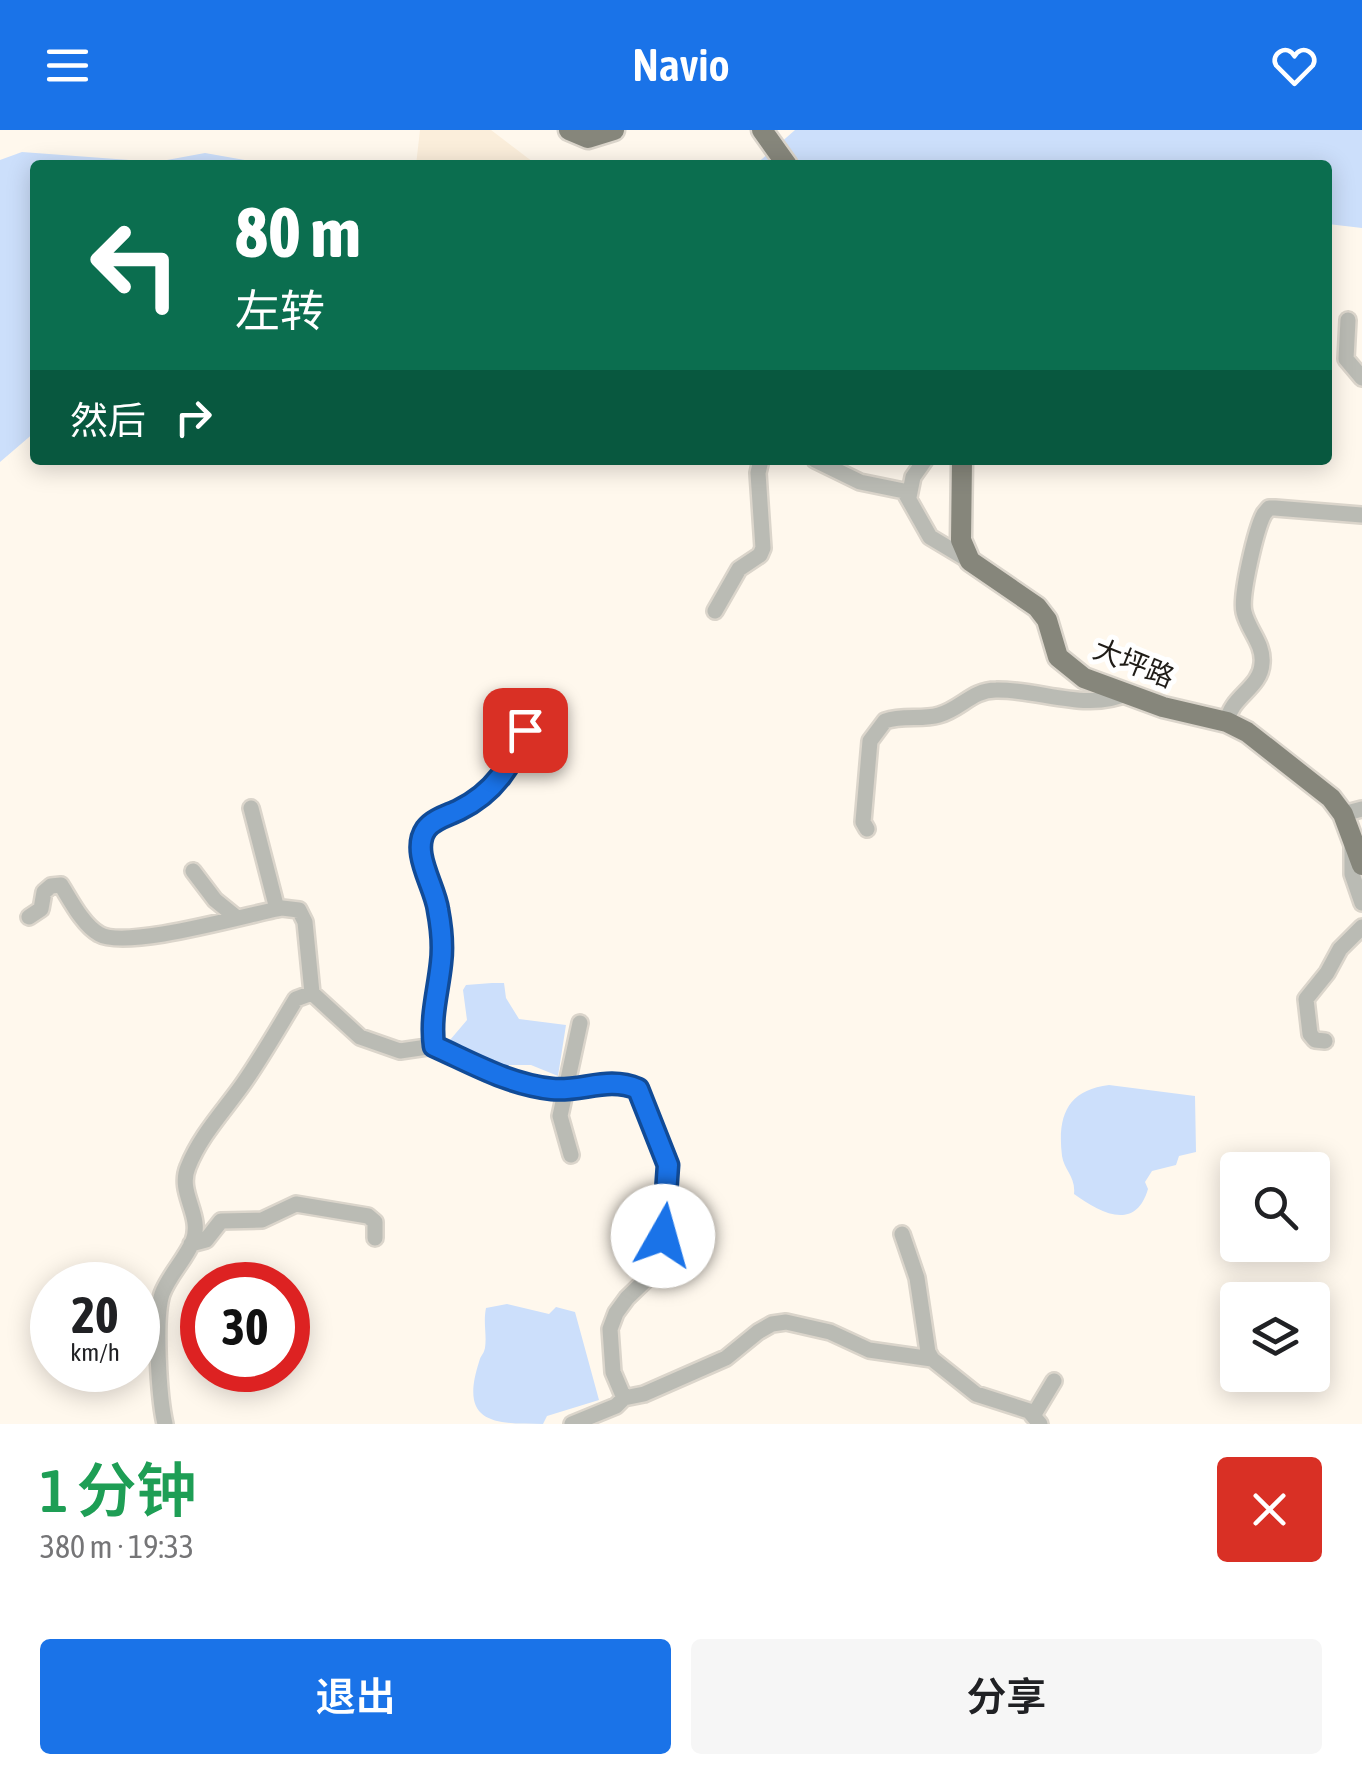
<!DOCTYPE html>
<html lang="zh">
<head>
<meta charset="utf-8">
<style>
  body { margin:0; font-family:"Asap Condensed","Noto Sans SC",sans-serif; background:#f6f6f6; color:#202124; height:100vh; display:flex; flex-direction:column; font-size:38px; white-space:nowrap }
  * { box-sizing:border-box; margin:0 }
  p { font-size:32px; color:#757577 }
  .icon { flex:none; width:55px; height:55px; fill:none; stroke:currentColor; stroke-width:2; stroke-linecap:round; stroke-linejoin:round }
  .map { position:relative; height:1294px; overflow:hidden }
  .details { display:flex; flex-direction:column; background:#fff; flex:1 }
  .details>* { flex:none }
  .guide { position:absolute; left:30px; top:30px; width:1302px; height:305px; border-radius:10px; box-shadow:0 5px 25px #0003; background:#0b6e4f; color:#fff; overflow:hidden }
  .controls { position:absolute; left:1220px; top:1022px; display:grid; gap:20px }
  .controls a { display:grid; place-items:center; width:110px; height:110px; border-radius:10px; background:#fff; box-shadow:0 5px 25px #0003; font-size:50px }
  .speed { position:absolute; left:30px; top:1132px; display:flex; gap:20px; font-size:50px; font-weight:700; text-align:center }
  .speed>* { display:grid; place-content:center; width:130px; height:130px; border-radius:50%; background:#fff; box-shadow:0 5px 25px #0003; line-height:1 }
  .speed small { font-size:25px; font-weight:400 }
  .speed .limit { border:15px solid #d22; background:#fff; color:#111 }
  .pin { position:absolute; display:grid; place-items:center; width:85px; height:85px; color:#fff; margin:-42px; border-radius:20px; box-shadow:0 5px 15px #0006 }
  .me { position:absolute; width:110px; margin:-55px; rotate:7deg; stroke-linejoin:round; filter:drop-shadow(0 0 8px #0008) }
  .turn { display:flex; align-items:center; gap:35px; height:210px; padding:0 40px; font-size:45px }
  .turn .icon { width:130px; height:130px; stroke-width:2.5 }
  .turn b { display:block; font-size:70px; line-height:85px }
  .then { display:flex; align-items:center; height:95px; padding:0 40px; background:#0003; gap:20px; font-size:38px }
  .round { display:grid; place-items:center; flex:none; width:105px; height:105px; border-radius:10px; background:#f6f6f6 }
  .overview { display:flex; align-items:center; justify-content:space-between; height:170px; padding:0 40px }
  h1 { font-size:60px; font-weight:600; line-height:75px; color:#1e9e55 }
  .primary-button { display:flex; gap:20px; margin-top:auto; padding:20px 40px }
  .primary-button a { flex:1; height:115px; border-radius:10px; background:#1a73e8; color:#fff; font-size:40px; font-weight:600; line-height:115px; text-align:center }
  .primary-button a+a { background:#f6f6f6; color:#202124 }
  header { display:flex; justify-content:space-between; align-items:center; height:130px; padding:0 40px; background:#1a73e8; color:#fff; font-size:45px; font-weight:600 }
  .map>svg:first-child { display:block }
</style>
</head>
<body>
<header><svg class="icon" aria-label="menu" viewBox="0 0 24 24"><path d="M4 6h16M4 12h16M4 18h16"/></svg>Navio<svg class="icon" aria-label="heart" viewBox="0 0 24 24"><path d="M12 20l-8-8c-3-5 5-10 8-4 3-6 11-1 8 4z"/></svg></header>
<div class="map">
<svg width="1362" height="1294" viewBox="0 0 1362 1294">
  <rect width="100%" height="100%" fill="#fff8ed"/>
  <path fill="#fbeedb" d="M420,0H491L537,35H416Z"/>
  <path fill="#ccdffb" d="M795,0H1362V98L1328,94V35H755Z
    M22,22L156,32L205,23L273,35H35V302L0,332V30Z
    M492,853H504L506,868L519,889L566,895L558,946L531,935H495L455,917L450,910L467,890L463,860L466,855Z
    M1109,955L1195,966L1196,1022L1179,1026L1176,1035L1152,1041L1145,1052L1148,1059C1135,1103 1099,1082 1074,1064C1076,1047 1064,1040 1062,1026C1057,985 1068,960 1109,955Z
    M507,1174L549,1184L556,1177L575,1182L599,1270L547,1286L543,1294C494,1294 459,1294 479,1232C481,1224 483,1226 485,1218C487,1204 483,1193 486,1178Z"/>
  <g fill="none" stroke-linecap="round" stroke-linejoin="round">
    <g stroke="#dbd5cb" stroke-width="20">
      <path id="minor" d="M1348,190L1346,229L1362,248
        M815,330L860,352L904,361L930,407L970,431
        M909,367L913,347L925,330
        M715,481L739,439L760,425L763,418L758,343L761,330
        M1227,592C1230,567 1261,558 1262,533C1264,514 1248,500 1244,482C1240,466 1256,399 1264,384L1269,378H1275L1362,385
        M251,678L277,779
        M1343,684L1362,679
        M867,699L863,692L870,611L885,591C903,585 922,590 939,585C961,579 972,560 996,560C1040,559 1087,582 1128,563
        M1352,717V744L1362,773
        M193,741L215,770L236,787
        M29,787L41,779L44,762L51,756L61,755C71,771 83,795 99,804C126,820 246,785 282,778L299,780L305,792L312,863L360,907L400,921L434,916L487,943L555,960L603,953H623L638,959L668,1035L669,1051L662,1125L657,1139L627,1168L616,1183L610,1199L613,1242L624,1268L644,1264L726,1228L758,1202L772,1194L786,1192L830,1202L869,1220L932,1229L976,1264L1029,1281L1040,1294
        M1325,911L1315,910L1310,904L1306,869L1327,843L1340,819L1362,797
        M434,916C430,887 438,862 441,833C443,817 441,796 438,780C435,756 410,721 426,699C433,689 449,685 459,680C494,663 512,635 525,600
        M571,1025L560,986L580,893
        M902,1104L917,1148L928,1222L932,1229
        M191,1114L206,1110L221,1091L262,1090L296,1074L368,1086L375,1092V1108
        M1033,1286L1054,1251
        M165,1294C159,1268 154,1189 162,1164C169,1145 185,1130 193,1111C203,1085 177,1063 188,1037C200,1006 224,981 243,954C262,927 279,897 296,869L312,863
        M572,1294L616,1276L624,1268"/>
    </g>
    <g stroke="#dbd5cb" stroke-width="25">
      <path id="major" d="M569,0L588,8L614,0
        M762,0L787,35
        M962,330L961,410L970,431L1037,477L1047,490L1058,527L1084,548L1163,577L1227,592L1247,602L1331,668L1343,684L1362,735"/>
    </g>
    <use href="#minor" stroke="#babbb4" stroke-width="15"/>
    <use href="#major" stroke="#86867b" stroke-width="20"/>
  </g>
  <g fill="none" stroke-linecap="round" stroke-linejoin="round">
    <g stroke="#114b97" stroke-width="25">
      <path id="route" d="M525,600C512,635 494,663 459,680C449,685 433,689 426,699C410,722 435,756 438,780C441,796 443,817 441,833C438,862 430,887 434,916C474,934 508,954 552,959C582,962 608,946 638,959L668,1035L663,1106"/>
    </g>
    <use href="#route" stroke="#1a73e8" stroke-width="18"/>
  </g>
  <g text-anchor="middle" stroke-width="10" stroke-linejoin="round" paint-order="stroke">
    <g font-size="28" fill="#1f1c17" stroke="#fff">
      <text transform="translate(1134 533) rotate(22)" y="10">大坪路</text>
    </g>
  </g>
</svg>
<div class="controls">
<a><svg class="icon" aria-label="search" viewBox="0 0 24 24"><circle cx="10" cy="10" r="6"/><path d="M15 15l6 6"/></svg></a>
<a><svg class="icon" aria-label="layers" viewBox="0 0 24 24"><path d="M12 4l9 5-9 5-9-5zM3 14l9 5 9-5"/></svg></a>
</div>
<div class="speed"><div>20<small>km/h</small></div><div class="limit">30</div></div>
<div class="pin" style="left:525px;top:600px;background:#d93025"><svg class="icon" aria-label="arrive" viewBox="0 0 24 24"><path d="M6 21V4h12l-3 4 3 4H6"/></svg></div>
<svg class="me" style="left:663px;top:1106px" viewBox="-20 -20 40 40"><circle r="19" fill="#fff"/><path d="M0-13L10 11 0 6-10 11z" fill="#1a73e8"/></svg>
<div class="guide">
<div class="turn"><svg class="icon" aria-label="left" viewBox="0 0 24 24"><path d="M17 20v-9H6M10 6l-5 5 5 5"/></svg><div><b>80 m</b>左转</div></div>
<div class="then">然后<svg class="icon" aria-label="right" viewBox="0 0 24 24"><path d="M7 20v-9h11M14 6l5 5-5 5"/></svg></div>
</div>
</div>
<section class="details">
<div class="overview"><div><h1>1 分钟</h1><p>380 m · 19:33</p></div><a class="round" style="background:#d93025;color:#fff"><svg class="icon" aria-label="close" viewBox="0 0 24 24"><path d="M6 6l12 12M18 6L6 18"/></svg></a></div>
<div class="primary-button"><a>退出</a><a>分享</a></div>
</section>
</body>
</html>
